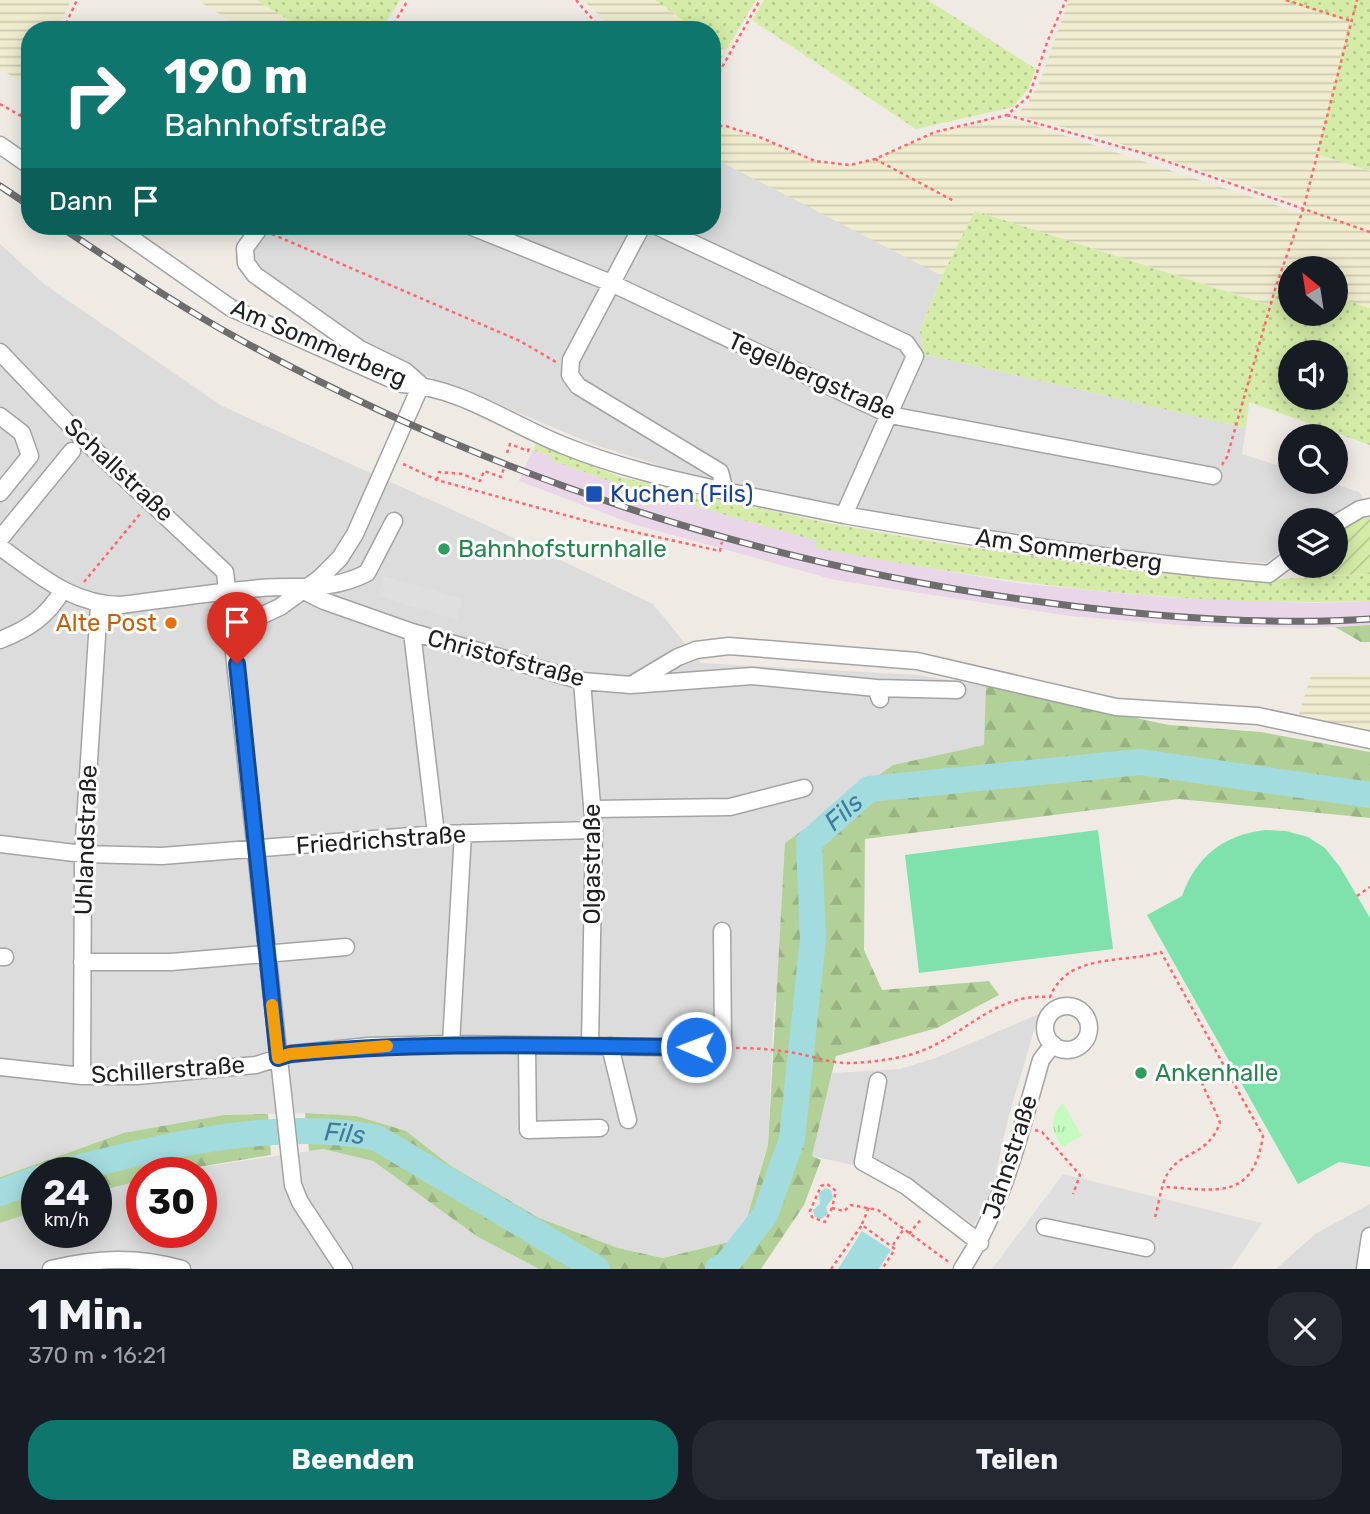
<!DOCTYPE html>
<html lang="de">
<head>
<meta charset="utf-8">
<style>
  body { margin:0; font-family:Rubik,sans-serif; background:#242831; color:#f1f3f6; height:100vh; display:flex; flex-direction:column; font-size:26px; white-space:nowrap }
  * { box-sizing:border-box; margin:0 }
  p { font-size:23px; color:#9ea1a6 }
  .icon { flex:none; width:38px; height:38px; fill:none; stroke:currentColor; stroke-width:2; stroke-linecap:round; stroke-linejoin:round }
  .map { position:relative; height:1269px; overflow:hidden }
  .sheet { display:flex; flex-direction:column; background:#171b24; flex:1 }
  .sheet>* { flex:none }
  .guide { position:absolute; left:21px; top:21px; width:700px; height:214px; border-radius:28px; box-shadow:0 4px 18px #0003; background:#0f766e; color:#fff; overflow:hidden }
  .needle { width:46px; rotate:330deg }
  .controls { position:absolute; left:1278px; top:256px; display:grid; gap:14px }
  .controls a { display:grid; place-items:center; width:70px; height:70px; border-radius:50%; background:#171b24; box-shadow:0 4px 18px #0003; font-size:35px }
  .speed { position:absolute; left:21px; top:1157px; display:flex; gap:14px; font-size:35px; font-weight:700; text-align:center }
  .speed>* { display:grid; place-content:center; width:91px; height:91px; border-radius:50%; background:#171b24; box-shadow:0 4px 18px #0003; line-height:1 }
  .speed small { font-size:18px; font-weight:400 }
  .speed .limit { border:10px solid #d22; background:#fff; color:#111 }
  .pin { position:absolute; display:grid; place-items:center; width:60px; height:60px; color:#fff; margin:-72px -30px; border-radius:50% 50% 50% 0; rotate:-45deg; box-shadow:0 0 7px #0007 }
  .pin .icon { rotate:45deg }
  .me { position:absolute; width:77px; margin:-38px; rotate:271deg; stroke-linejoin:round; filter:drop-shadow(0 0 5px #0008) }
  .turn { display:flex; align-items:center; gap:24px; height:147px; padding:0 28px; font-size:32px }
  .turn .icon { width:91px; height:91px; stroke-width:2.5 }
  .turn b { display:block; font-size:49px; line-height:60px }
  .then { display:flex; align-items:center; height:66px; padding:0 28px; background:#0003; gap:14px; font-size:26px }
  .round { display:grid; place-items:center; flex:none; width:74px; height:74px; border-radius:28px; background:#242831 }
  .summary { display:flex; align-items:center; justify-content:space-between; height:119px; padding:0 28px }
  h1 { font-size:42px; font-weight:700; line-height:52px }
  .action { display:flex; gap:14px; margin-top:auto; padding:14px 28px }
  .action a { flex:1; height:80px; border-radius:28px; background:#0f766e; color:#fff; font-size:28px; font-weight:700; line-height:80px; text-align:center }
  .action a+a { background:#242831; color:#f1f3f6 }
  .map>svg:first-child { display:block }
</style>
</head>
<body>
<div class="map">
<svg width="1370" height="1269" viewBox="0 0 1370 1269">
  <defs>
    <pattern id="farmland-rules" width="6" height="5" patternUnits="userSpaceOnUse" patternTransform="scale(1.75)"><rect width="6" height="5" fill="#efeccf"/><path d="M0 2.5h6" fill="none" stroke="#cccab1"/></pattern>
    <pattern id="grass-dots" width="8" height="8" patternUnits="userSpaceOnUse" patternTransform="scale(1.75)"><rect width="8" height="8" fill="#d5eca8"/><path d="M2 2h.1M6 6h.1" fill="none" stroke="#b6ca90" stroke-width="1.8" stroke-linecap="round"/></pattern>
    <pattern id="forest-firs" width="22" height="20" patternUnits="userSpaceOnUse" patternTransform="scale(1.75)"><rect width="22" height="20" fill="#b2d198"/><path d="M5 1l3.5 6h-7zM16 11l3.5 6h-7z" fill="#99b383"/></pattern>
    <pattern id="park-tufts" width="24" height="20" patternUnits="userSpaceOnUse" patternTransform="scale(1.75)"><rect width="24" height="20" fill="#c5fbc0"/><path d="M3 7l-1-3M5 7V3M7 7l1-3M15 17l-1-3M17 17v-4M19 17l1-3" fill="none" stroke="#a9d7a5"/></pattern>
    <pattern id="garden-furrows" width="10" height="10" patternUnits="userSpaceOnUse" patternTransform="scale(1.75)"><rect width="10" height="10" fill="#d5eca8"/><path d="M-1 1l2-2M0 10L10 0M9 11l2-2" fill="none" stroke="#b6ca90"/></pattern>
  </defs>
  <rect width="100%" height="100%" fill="#f0eae5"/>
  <path fill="#dddcdc" d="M712,157L942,275L920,331L923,354L1246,428L1242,454L1290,469V481H1326L1359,492L1363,498L1325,520H1290V545L1266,563L1135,553L853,511L671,469L595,445L453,385L339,346L242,273L235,258L239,240L249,226H712Z
    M0,244L44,284L222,406L497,530L653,604L701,663L918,675L986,686L985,745L893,765L774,1003L768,1145L741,1239L663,1258L618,1248L539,1218L451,1166L406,1131L357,1116L305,1113L224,1115L123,1133L0,1177Z
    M1039,1014L1009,1115L991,1194L974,1225L900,1172L873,1159L856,1155L853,1165L812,1156L832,1073L900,1069L936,1058Z
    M323,1149L373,1161L478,1237L539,1269H0V1223L37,1211V1232H96V1192L142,1180V1232H201V1172H168Z
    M1370,1204V1269H1276L1315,1234Z"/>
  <path fill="#e9d6e9" d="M533,450L552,456L551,460L621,485L818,541L816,548L1015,583L1162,597L1313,603L1370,601V625L1307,628L1192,626L1070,616L835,580L633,524L519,481Z"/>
  <path fill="url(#farmland-rules)" d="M0,0H71L57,30H30V87L0,69Z
    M197,0H257L305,30H246Z
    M583,0H655L697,30H615Z
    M1069,0H1281L1349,22L1318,153L1370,171V308L1335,297V268H1290V282L1281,280L1273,306L975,211L942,276L712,157V128H728L774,144L817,162L854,166L938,132L999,120L1023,122L1303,214L1305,205L1091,134L1014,115L1027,105L1040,81Z
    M712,41L726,50L712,79Z
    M1312,673L1370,675V733L1299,714Z"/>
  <path fill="url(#grass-dots)" fill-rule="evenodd" d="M257,0H400L381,30H305Z
    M655,0H756L726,50L712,41V30H697Z
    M764,0H928L1036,69L1028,89L1013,107L916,129L752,20Z
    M1281,0H1370V171L1317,154L1349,22Z
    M975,211L1272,306L1281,280L1290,282V313H1335V297L1370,308V445L1249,402L1246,428L923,354L920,331L942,276ZM1290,352H1335V397H1290Z
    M536,444L620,477L827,523L935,542L1126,570L1242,581L1370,574V601C1183,607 999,583 816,548L817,541L621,485L551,460V456L533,450Z"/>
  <path fill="url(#forest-firs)" d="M1370,625V642H1361L1335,627Z
    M986,686L1169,725L1261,732L1370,752V818L1179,799L865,839L864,950L882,990L989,981L999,995L937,1028L836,1056L812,1156L821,1160L804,1205L761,1269H539L478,1237L373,1161L323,1149L309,1151L305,1113L357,1116L406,1131L451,1166L539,1218L618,1248L663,1258L741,1239L768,1145L785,843L893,765L984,745Z
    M268,1114L271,1155L168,1172H142V1180L96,1192V1172H37V1211L0,1223V1177L123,1133L224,1115Z"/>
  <path fill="url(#park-tufts)" d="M1063,1103L1082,1136L1062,1147C1052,1132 1048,1116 1063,1103Z"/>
  <path fill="url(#garden-furrows)" d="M1370,513V574L1310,576L1306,565H1335V529Z"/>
  <path fill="#7fe2ac" d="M1098,830L1113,949L919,973L905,855Z
    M1265,830L1286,831L1308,837L1325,848L1340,867L1370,918V1167L1339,1162L1298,1184L1147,915L1182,896C1196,857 1223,835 1265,830Z"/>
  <path fill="#dfdfdf" d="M32,467L39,473L8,509L1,503Z
    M384,576L463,599L457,620L378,596Z
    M1063,1174L1262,1223L1231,1269H992Z"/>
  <path fill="#a3dcdf" d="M825,1188L831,1190L833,1198L826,1207L828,1214L821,1219L815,1217L813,1210L820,1204L819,1193Z
    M862,1231L891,1250L879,1269H838Z"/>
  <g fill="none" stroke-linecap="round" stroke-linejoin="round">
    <g stroke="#a3dcdf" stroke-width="26">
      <path id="s1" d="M62,1172C157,1147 280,1117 377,1138L597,1269"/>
      <path d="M0,1193L37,1179"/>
      <path id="s2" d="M718,1269L726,1265L765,1215L792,1139L813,938L809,842L869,789L1140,762L1370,795"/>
    </g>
    <g stroke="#a3a3a3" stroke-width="19">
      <path id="minor" d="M0,145L30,166
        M114,226L231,308L402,384C461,387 511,425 565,446C617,467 670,479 725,491
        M261,226L245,248L246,263L255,275L360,349L405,371L421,385
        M470,226L611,283L890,415L1213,476
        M642,226L571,360L570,375L578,386L720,472L725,491L844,515
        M656,226L906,343L915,356L844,515C985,539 1126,563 1269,574L1290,558
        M0,352L83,439L225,572L293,1185L300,1202L344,1269
        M0,416L22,433L30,456L0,493
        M1335,524L1360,509L1370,507
        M0,539L72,451
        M0,547C38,574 72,605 121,605C167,599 214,592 261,588C301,585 329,592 367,573L394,521
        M300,589L324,601L412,632L582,681L631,685L752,676L876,688L880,699
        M233,624L250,621L280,607L320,578L340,558L355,534L421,385
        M412,632L436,834
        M0,640C28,629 47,617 62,591
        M582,681L594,830L590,1046
        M631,685L678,657L696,650L729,646L917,661L1116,707L1258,716L1370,740
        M876,688L957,690
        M593,809L730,807L804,788
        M0,844L83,854L162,856L436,834L594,830
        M0,957H5
        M82,962H171L346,947
        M1045 1028a22 22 0 1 1 44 0a22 22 0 1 1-44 0Z
        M451,1044L463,833
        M527,1046L528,1130L600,1128
        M610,1046L628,1120
        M0,1067L82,1076H137L256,1065L290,1054L369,1046L451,1044L723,1048L722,931
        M82,1076L83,854L99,605
        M878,1081L863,1162L906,1186L980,1243
        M1045,1227L1146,1248
        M51,1269C97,1258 136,1256 182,1269
        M962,1269C1004,1205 1020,1133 1041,1060L1053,1044
        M1365,1269L1370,1236"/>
    </g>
    <path stroke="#ff6670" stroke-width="2.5" stroke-dasharray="3.5 3.5" stroke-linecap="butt" d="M576,0L602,30
      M1286,0L1351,21
      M63,30L77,0
      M390,30L408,0
      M712,85L760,0
      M0,104L30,121
      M21,115L30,99
      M1007,115L1143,153L1370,232
      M712,126H726L762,138L815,161L850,165L875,159L935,132L1007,115L1029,96L1048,40L1066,0
      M875,159L954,201
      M272,234L520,341L556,362
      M507,453L510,444L528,451L529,448
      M403,464L437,480L594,523L720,551L722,542
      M1222,465L1227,457L1276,286L1303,210L1357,0
      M437,480L439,472L462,474L480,481L484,471L501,477L504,468
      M84,582L140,514
      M1357,896L1370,887
      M736,1048C758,1048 779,1050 800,1054C815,1057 832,1063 847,1063C865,1063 888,1060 905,1056C961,1043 990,992 1050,997C1068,952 1123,964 1161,952L1263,1136C1253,1201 1217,1190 1165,1187
      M1035,1130L1042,1132L1080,1175L1073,1194
      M832,1208L825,1222L812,1217L810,1211L821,1186L827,1184L836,1191L832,1208L844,1211L851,1205L878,1210L950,1263
      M1155,1217C1159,1204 1161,1184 1168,1173C1182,1150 1207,1157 1220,1123C1213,1102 1202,1091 1198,1067
      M862,1224L869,1207
      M909,1234L922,1218
      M893,1245L903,1230
      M831,1269L862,1225L895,1249L882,1269"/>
    <use href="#minor" stroke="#fff" stroke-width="16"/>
    <g stroke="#6d6d6d" stroke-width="7">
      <path id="rail" d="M0,186L30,206
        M59,226C117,264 175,304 237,338C486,476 759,565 1042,602C1151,617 1261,626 1370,619"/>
    </g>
    <use href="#rail" stroke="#fff" stroke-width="4.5" stroke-dasharray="13" stroke-linecap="butt"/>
  </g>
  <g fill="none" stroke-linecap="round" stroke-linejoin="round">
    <g stroke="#114b97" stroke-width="18">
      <path id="route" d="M237,664L278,1058L290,1054C425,1041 560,1046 696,1047"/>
    </g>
    <use href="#route" stroke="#1a73e8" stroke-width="12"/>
    <path stroke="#f59e0b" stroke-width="12" d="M272,1005L278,1058L290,1054L387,1046"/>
  </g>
  <rect fill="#1a4fb4" stroke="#fff" stroke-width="2.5" x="585" y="485" width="18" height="18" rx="3.5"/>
  <g fill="#2e9e5b" stroke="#fff" stroke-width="2.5">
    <circle cx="444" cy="549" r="7"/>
    <circle cx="1141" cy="1073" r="7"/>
  </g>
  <circle fill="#e8710a" stroke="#fff" stroke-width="2.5" cx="171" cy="623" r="7"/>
  <g text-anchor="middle" stroke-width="6" stroke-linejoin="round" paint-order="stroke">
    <g font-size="24" fill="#1f1f1f" stroke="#fff">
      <text transform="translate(319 343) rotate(23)" y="8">Am Sommerberg</text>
      <text transform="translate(812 376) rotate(24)" y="8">Tegelbergstraße</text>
      <text transform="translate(119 470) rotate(43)" y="8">Schallstraße</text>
      <text transform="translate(1069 550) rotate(8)" y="8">Am Sommerberg</text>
      <text transform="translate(506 658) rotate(15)" y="8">Christofstraße</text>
      <text transform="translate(86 840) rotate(-88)" y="8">Uhlandstraße</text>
      <text transform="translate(381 840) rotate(-4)" y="8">Friedrichstraße</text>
      <text transform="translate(592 864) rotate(-90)" y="8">Olgastraße</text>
      <text transform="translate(168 1070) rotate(-4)" y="8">Schillerstraße</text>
      <text transform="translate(1010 1157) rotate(-72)" y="8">Jahnstraße</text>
    </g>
    <g font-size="24" fill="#164399" stroke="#fff" text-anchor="start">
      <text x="610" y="502">Kuchen (Fils)</text>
    </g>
    <g font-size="24" fill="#27864d" stroke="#fff" text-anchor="start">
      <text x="458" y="557">Bahnhofsturnhalle</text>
      <text x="1155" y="1081">Ankenhalle</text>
    </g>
    <g font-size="24" fill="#c56008" stroke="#fff" text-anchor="end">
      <text x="157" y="631">Alte Post</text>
    </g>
    <g font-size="26" font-style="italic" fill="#3f7b9b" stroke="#fff">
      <text dy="9" stroke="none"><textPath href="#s2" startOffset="497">Fils</textPath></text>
      <text dy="9" stroke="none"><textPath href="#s1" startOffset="287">Fils</textPath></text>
    </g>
  </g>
</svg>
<div class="controls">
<a><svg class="needle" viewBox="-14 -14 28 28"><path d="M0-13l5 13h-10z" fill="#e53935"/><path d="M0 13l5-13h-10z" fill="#9ea1a6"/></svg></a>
<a><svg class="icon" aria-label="sound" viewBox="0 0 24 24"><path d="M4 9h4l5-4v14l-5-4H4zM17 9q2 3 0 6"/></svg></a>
<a><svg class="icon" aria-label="search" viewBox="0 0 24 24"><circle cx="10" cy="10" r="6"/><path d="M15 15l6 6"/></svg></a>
<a><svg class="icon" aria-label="layers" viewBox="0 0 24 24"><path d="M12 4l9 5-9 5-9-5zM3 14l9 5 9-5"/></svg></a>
</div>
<div class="speed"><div>24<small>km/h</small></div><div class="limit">30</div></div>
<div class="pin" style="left:237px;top:664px;background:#d93025"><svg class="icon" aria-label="arrive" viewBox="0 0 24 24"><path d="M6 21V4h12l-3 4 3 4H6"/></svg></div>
<svg class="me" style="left:696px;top:1047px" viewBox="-20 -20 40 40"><circle r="17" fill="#1a73e8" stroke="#fff" stroke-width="3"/><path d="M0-11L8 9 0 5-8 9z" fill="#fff"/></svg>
<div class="guide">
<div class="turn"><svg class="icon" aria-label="right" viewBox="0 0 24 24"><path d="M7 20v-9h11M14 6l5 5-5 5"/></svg><div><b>190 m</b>Bahnhofstraße</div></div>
<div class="then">Dann<svg class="icon" aria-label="arrive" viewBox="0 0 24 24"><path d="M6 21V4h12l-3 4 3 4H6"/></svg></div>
</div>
</div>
<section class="sheet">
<div class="summary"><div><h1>1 Min.</h1><p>370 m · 16:21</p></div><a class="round"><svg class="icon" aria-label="close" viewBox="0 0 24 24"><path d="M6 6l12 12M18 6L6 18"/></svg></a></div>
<div class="action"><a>Beenden</a><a>Teilen</a></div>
</section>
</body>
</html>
